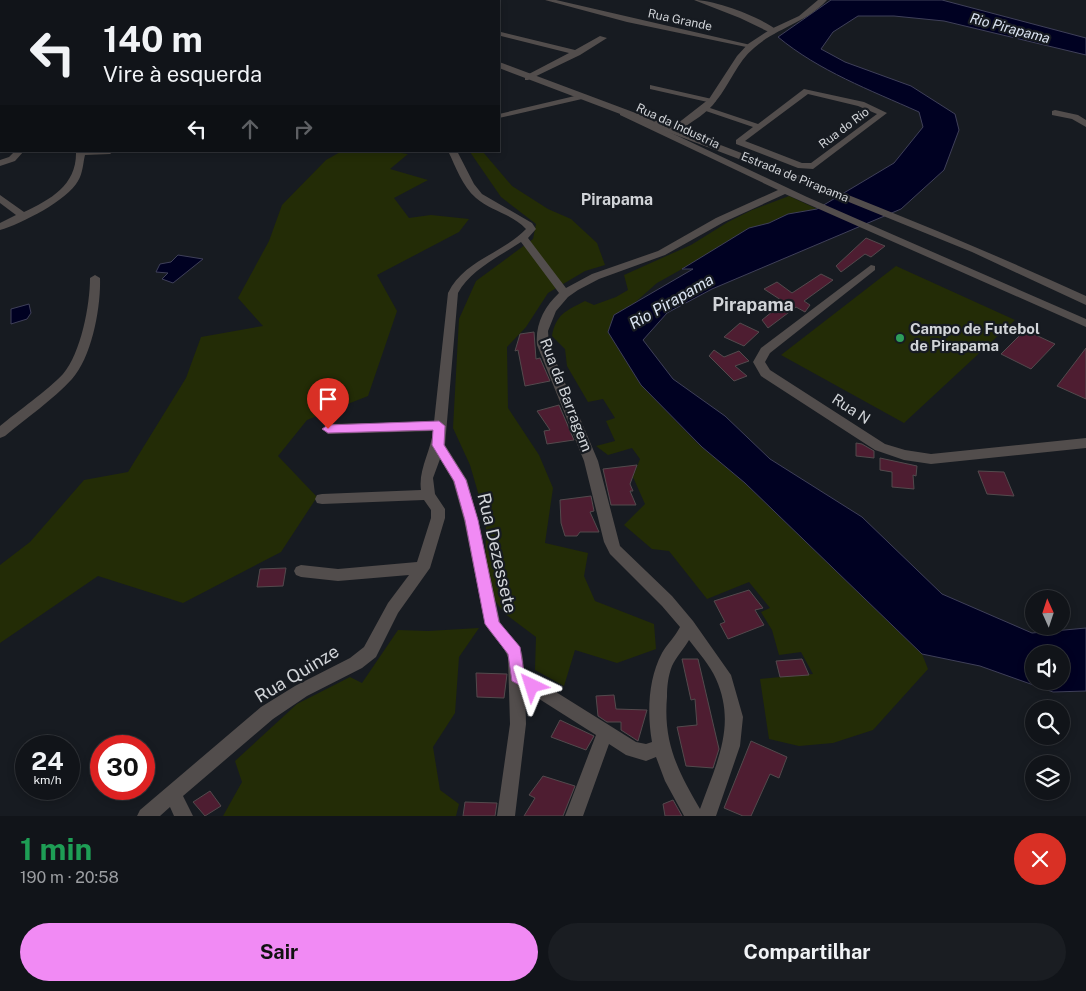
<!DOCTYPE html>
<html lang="pt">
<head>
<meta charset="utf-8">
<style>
  body { margin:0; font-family:"Public Sans",sans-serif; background:#1a1d22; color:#f1f3f6; height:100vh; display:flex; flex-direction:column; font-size:19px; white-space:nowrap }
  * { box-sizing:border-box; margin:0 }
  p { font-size:16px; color:#9c9ea2 }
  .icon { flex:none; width:28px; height:28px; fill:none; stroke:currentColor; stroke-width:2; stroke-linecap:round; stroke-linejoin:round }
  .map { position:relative; height:816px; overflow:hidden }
  .details { display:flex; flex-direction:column; background:#111419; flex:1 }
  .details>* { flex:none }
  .guide { position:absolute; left:0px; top:0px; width:500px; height:152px; box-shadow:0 2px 8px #0003,0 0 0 1px #303338; background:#111419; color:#f1f3f6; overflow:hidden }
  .needle { width:32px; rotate:357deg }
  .tools { position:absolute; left:1025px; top:590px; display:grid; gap:10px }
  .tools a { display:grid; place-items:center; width:45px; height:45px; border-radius:50%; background:#111419; box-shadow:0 2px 8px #0003,0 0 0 1px #303338; font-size:25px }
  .speed { position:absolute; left:15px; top:735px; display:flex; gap:10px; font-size:25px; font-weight:700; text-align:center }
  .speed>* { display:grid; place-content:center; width:65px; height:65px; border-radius:50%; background:#111419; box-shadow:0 2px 8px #0003,0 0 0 1px #303338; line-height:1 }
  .speed small { font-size:12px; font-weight:400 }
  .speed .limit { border:8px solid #d22; background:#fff; color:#111 }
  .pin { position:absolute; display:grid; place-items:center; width:42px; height:42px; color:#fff; margin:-51px -21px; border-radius:50% 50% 50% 0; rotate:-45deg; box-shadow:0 0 5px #0007 }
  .pin .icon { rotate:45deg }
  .me { position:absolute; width:55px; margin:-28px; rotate:319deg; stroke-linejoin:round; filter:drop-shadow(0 0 4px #0008) }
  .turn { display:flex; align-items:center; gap:18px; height:105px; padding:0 20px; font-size:22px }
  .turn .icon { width:65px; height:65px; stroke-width:2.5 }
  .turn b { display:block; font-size:35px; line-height:42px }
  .lanes { display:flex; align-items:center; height:48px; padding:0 20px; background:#0003; justify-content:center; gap:25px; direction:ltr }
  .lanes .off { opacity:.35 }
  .round { display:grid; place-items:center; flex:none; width:52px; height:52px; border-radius:26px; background:#1a1d22 }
  .head { display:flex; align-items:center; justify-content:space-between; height:85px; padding:0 20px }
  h1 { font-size:30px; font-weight:700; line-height:38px; color:#1e9e55 }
  .button { display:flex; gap:10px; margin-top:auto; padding:10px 20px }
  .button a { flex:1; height:58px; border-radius:30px; background:#f18af4; color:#111; font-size:20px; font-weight:700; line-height:58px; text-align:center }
  .button a+a { background:#1a1d22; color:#f1f3f6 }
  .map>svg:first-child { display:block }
</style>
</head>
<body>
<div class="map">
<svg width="1086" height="816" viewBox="0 0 1086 816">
  <rect width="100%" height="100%" fill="#171b21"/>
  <path fill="#232c06" d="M342,151H388L408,154L390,169L428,180L394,198L409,218L431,215L469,219L459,232L377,275L397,311L368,396L307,420L278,456L317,497L281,552L183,603L98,576L0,643V565L30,542L84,480L128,472L186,378L201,337L263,326L238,298L269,241L282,205L326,160Z
    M470,152H483L512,186L548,209L571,219L597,243L605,265L585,271L548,293L526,327L507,347L508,408L539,455L553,488L545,543L588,553L584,576L595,601L654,624L656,649L617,663L575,650L564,686L535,670L536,637L504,613L485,587L486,520L470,465L453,428L459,319L476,281L533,239L536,224L501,197Z
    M789,196L817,209L788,214L769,223L749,228L707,255L657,283L631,306L614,315L608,332L641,385L698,444L745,483L922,654L928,669L873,730L833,743L799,746L769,739L760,679L813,674L801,652L779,655L772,630L761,612L770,608L749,582L707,599L669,551L652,549L624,525L645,504L633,477L640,459L632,448L608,455L596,446L615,441L606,421L615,418L603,399L588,402L567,366L565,349L552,336C556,314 566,311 585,301L594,305L616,297L628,290L624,275L691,245L728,222L752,210Z
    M896,266L1015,320L904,423L781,355Z
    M479,628L459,657L455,713L433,747L440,790L459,804L456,816H223L242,782L235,761L297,704L350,677L362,683L398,630L428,631Z"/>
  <path fill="#000122" stroke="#3f4059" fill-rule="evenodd" d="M831,0H942L1086,38V55L944,21L894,16H858L833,32L821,49L845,62L911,86L955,114L959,130L944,170L901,209L712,289L667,313L643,340L673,379L725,416L770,459L862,517L942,594L1032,633L1086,628V691L1053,692L980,666L922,654L745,483L702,447L641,385L608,332L614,315L693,269H682L749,228L769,223L788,214L817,209L894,163L923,127L919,112C870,90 819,71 778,37ZM1034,654H1061V681H1034Z
    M178,255L203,259L173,283L162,279L168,273L156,272L160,264L171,262Z
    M29,304L31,313L27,319L11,324V309Z"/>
  <path fill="#4e1d31" stroke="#534a4d" d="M866,238L885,246L871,257L865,254L841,272L836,266Z
    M821,274L833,280L804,301L810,305L805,312L796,307L768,328L762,320L784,302L764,289L777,282L792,293Z
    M740,323L759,332L744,346L724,337Z
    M1025,330L1055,344L1031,369L1001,354Z
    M534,332L536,359L540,358L550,381L525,386L518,350L515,351L520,334Z
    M1086,348V399L1057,386Z
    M714,350L724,357L739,351L749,361L735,366L747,376L734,381L709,356Z
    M559,405L574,440L547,444L544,431L550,430L537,411Z
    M856,443L862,444L874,451V458L856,456Z
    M880,458L917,466L916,476L913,475L914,489L892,487V472L880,470Z
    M637,465L630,484L633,491H630L636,505H611L603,469Z
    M978,471L1004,472L1014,496L987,494Z
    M591,496L594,511L590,512L599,532H580L577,536H565L561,523L560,500Z
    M286,568L283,586L257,587L260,569Z
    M749,590L763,608L755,610L764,625L728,639L720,624L725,622L714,601Z
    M682,659H698L719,749L713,768L686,766L677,727L697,725L695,699L691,700Z
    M802,659L809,675L780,677L776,661Z
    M476,673L507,674L504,698L477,697Z
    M614,695L616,709L647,710L638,741L621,730V722H607L598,716L596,696Z
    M560,720L594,736L586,750L551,737Z
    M751,741L787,757L779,778L770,774L751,816H743L724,808Z
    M543,776L575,786L563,816H524L535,798L529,795Z
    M210,791L221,806L205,816L193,802Z
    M673,800L682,816H665L663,804Z
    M465,802L497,803L495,816H463Z"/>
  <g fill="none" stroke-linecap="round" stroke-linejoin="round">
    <path stroke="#565a5f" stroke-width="1" stroke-dasharray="0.5 2.5" stroke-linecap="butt" d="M227,0L229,1"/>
    <path fill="#524d4c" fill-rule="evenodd" d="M291,0H299V1H291Z
      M491,0H500L499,2Z
      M545,0H556L755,46L751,48L627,22Z
      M694,0C715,0 761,17 778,31L771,33L740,18Z
      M501,32L575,50L600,36L607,38L580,55L528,80H525V76L569,53L501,36Z
      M650,85L712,99L716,101L712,103L650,89Z
      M804,89L864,102L887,113L813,169L798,168L736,144V140L753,127L700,109L707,107L758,124ZM808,94L858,106L877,114L811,163H802L745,141Z
      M579,95H582V99L499,118V114Z
      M1,103V109L0,110V104Z
      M623,110L807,197L1086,319V327L785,194L724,222L665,255L599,279L578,290L568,297L556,311L548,331L549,345L598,461L620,546L672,596L693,621L731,675L743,717L740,746L716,816H684L665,781L656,757L646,761L626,755L609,744L583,816H565L596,735L525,690L526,724L515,816H497L510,724L508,658C505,646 492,637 485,624L464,520L453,481L440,459L433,478L435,494L445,509V518L430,568L398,613L376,657L362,668L307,696L273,719L183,796L193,816H174L170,807L160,816H137L140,810L261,707L295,686L350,658L364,647L388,603L409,575L338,581L301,577L296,575L294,571L296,567L301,565L338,569L417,562L431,518V510L424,500L322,504L317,503L315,499L317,495L322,494L421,490C418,470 431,451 433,431L328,434L322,429L328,424L434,422L448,293C464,260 502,254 526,229C512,214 491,211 476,198C462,186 456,167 448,151H457L474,184L482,194L532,223L536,229L528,238L566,288L592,274L658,251L716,218L778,190L620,115V111ZM521,242L559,293C544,307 535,325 537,345L584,461L604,542L610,554L662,606L680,627C675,637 667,644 662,653C648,679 647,714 652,742L646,744L636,742L524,672C523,638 515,646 500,622L478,520L467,480L445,445L458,293C470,270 500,256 521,242ZM689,640C698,652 710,665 716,679C737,726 716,764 700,809C678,771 663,743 667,697C667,687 668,676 672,666C676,657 684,649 689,640Z
      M1055,110L1078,115L1086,120V127L1072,119L1052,115V111Z
      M1,123V129L0,130V124Z
      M15,151H24L15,161L0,166V160L9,157Z
      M76,151H114L110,154L85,155C83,163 83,173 78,181C68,200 21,224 0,230V223L16,215L0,203V195L24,212C51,199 77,185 76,151Z
      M871,265L875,266V270L770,353L765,362L770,370L885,444L905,450L931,454L1086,438V448L931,464L904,460L875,450L761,376L753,362L761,348Z
      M95,275L100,278C101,307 92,357 72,379C54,399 25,419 5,436L0,438V426C18,411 47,391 63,374C81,353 90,305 90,278Z"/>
    <path fill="#524d4c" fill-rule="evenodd" d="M348,0H358L359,1H349Z
      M818,0H827C806,23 776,28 754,48C737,62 730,84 716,101C708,113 692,121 681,130C818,182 953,235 1086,296V305L972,252L802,183L499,68V62L502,63L673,127L709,99L737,56L748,44L771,29L799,16Z"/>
  </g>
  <path fill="#f18af4" stroke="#9d5a9f" d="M439,421L445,426L444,445L466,480L478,520L499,622L520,647L524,673L537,681L539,686L537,690L532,692L512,681L508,654L485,624L465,520L454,481L432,445L433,430L328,433L322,429L328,425Z"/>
  <circle fill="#2e9e5b" stroke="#171b21" stroke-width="2" cx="900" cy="338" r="5"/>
  <g text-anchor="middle" stroke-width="4.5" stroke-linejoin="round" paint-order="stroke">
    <g font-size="12" fill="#d1d4d8" stroke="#171b21">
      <text transform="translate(680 20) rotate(12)" y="4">Rua Grande</text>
      <text transform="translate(678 126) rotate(25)" y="4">Rua da Industria</text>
      <text transform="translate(844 128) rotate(-37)" y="4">Rua do Rio</text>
      <text transform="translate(795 177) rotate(22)" y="4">Estrada de Pirapama</text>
    </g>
    <g font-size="14" font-style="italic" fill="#dbe4f2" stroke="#171b21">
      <text transform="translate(1010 28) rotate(15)" y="5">Rio Pirapama</text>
    </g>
    <g font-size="15" font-weight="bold" fill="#d1d4d8" stroke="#171b21" text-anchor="start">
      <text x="910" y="334">Campo de Futebol<tspan x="910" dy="17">de Pirapama</tspan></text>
    </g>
    <g font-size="15" fill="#d1d4d8" stroke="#171b21">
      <text transform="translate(566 395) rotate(69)" y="5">Rua da Barragem</text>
      <text transform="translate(851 409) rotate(33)" y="5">Rua N</text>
    </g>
    <g font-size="16" font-weight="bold" fill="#d1d4d8" stroke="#171b21">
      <text x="617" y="205">Pirapama</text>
    </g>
    <g font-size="16" font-style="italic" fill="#dbe4f2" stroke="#171b21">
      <text transform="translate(671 301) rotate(-30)" y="6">Rio Pirapama</text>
    </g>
    <g font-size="18" font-weight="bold" fill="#d1d4d8" stroke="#171b21">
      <text x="753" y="311">Pirapama</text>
    </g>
    <g font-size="18" fill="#d1d4d8" stroke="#171b21">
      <text transform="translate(497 553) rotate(77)" y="6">Rua Dezessete</text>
      <text transform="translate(297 674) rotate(-31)" y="6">Rua Quinze</text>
    </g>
  </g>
</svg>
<div class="tools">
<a><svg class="needle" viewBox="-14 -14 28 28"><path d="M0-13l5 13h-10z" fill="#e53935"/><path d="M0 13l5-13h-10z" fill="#9c9ea2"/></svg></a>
<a><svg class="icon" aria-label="sound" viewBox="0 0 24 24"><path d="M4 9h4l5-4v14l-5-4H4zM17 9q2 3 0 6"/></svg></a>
<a><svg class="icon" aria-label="search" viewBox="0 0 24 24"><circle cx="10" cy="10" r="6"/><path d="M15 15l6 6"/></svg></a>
<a><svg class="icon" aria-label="layers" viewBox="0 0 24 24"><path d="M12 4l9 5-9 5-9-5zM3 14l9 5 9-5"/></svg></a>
</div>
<div class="speed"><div>24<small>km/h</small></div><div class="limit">30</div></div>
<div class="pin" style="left:328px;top:429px;background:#d93025"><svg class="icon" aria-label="arrive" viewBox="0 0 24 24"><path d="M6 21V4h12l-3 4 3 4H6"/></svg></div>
<svg class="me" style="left:532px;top:686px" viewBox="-20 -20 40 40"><path d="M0-17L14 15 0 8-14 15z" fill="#f18af4" stroke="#fff" stroke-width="4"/></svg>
<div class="guide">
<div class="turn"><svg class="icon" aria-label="left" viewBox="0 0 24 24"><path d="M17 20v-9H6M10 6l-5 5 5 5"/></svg><div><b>140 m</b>Vire à esquerda</div></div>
<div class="lanes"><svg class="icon" aria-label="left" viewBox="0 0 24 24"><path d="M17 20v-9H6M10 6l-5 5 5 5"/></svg><svg class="icon off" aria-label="ahead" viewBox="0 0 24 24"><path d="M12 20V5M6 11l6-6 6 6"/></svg><svg class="icon off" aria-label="right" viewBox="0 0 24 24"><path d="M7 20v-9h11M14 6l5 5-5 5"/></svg></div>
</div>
</div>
<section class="details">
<div class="head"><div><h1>1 min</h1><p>190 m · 20:58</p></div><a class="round" style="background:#d93025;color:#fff"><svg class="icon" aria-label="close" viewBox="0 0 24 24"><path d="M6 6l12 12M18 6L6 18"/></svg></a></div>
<div class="button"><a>Sair</a><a>Compartilhar</a></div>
</section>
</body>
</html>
